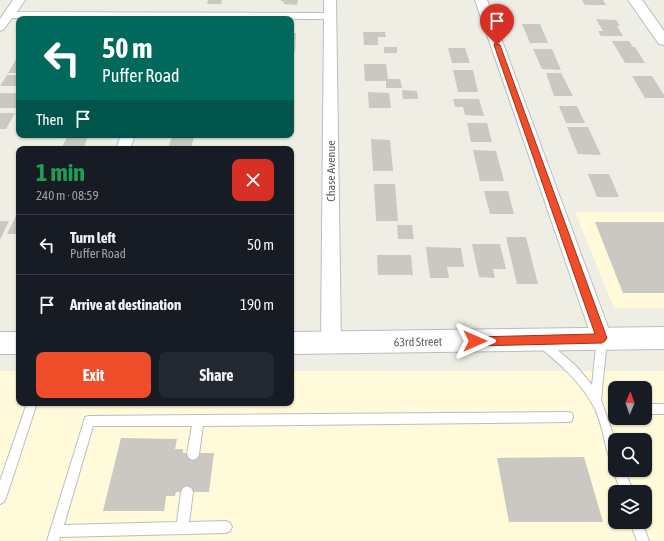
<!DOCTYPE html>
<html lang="en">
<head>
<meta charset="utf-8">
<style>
  body { margin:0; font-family:"Asap Condensed",sans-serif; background:#242831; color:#f1f3f6; height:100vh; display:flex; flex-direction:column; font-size:15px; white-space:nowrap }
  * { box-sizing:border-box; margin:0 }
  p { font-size:13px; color:#9ea1a6 }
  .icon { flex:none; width:22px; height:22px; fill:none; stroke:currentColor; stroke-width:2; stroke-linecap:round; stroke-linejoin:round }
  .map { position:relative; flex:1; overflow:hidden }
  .panel { position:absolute; left:16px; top:146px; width:278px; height:260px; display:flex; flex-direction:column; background:#171b24; border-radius:8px; box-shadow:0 1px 3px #0004 }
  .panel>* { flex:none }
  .guide { position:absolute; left:16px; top:16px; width:278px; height:122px; border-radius:8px; box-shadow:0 1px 3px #0004; background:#00695c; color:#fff; overflow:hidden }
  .needle { width:26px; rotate:2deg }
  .controls { position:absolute; left:608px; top:381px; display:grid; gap:8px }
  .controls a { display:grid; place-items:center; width:44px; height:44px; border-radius:8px; background:#171b24; box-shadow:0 1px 3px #0004; font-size:20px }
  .pin { position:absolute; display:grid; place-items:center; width:34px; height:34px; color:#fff; margin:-41px -17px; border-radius:50% 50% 50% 0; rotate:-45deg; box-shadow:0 0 4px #0007 }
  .pin .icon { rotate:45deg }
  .me { position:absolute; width:44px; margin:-22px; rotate:90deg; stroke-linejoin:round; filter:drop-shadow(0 0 3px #0008) }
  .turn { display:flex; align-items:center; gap:14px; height:84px; padding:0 20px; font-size:18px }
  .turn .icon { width:52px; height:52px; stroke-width:2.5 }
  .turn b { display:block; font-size:28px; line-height:34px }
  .then { display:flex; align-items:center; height:38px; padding:0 20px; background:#0003; gap:8px; font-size:15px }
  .round { display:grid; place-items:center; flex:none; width:42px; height:42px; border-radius:8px; background:#242831 }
  .head { display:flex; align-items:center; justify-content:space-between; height:68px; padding:0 20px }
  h1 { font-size:24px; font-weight:700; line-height:30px; color:#1e9e55 }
  .primary-button { display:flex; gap:8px; margin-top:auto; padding:8px 20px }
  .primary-button a { flex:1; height:46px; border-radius:8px; background:#f04d2a; color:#fff; font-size:16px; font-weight:700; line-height:46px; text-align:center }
  .primary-button a+a { background:#242831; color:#f1f3f6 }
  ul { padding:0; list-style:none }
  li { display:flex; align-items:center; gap:12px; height:60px; padding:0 20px; border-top:1px solid #363941 }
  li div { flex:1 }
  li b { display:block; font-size:15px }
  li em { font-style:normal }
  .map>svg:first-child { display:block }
</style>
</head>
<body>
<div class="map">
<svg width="664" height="541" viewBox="0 0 664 541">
  <rect width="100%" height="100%" fill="#efeee4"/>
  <path fill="#fffad9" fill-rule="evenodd" d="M575,212H664V308H614Z
    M0,371H19V403H291V371H664V541H0ZM615,388H645V418H615ZM615,440H645V470H615ZM615,492H645V522H615Z"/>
  <path fill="#cac8c1" d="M208,0H222L221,4H207Z
    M281,0H298L297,5L284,4V2L281,1Z
    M582,0H603L606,5H585Z
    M596,19L616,20L620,26H617L623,36H601L598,31H603Z
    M522,24H540L548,43H530Z
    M363,32H385L386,37H378V45H364Z
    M291,33H296L295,52H291Z
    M612,41H629L633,47H635L645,63H625Z
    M384,47H397V53H384Z
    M448,48H465L470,63H452Z
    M533,49H552L561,70L542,69Z
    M17,58H19V73H8Z
    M364,64H386L388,79H400L402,88H386V81H365Z
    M453,70H473L478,92H458Z
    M546,73H561L573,96H554Z
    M7,75H19V81L16,86H0Z
    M632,76H652L664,95V98H645Z
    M402,90L417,91L418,99H403Z
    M368,92L389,93L391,108H369Z
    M0,93H19V108H0Z
    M453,99H479L484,116L465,115L463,107H455Z
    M559,106H577L585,123H566Z
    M0,113H15L6,129H0Z
    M467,123H487L492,142H471Z
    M567,127H588L601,155L578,154Z
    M68,135H89L83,149H61Z
    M172,136H194L191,149H168Z
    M371,139L390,140L393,171H373Z
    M473,150L496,151L504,181H480Z
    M588,174H609L619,197H597Z
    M374,184H395L398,221H376Z
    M484,191H508L514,214H490Z
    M16,216H19V234H7Z
    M0,221H9L0,240Z
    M595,222H664V293H623Z
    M397,225H412L414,239H398Z
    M506,237H526L538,284H517Z
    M472,244H500L506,269H493L495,278L479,277Z
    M426,247L461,248L464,267H447L449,278H430Z
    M377,255H411L413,275H378Z
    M121,438L177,439L175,449H183V453H214L209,492H176L175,496H166L164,511H103Z
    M584,457L603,522H509L497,458Z"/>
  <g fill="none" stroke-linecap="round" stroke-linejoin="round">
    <g stroke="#bcbdc3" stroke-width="2">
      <path id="lane" d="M602,334L605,336L607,339L601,400L615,440V463L611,461L609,457C604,441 602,422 594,407C581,382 560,364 538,346L537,343L538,340L542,338L546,340L576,366L592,385L597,339L599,336Z
        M27,403H37L6,498L4,502L0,504V481Z
        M650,404H664V414H650L646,413L645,410L646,405Z
        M568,412L572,413L573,417L572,421L568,422L203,426L199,454L197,458L193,460L189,458L187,454L192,426H93L64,525L177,522L181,492L183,488L187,486L191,488L193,492L189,522L226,521L230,523L232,527L230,531L226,533L60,537L59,541H47L84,421L85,417L89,416Z
        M615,466V470H625L633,492H621L613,470Z
        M630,522H642L649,541H637Z"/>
    </g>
    <g stroke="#bcbdc3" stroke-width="2">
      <path id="street" d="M13,0H25L17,12L324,13V0H336L341,343L338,350L331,352L324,350L321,343L324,19L12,18L4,29L0,31V19Z
        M475,0H487L612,338L609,344L602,347L595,344L592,338Z
        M121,135H135L130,149H116Z"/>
    </g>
    <g stroke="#babcc3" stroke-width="2">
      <path id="secondary" d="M628,0H642L664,31V45L659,44Z
        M664,327V349L291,354V332Z
        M0,332H19V354H0Z"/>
    </g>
    <use href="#lane" fill="#fff" fill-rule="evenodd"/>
    <use href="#street" fill="#fff" fill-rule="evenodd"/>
    <use href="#secondary" fill="#fff" fill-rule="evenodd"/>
  </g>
  <path fill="#f04d2a" stroke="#9c321b" d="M495,43L500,45L607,338L605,341L602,343L475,346L472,345L470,341L472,338L475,337L595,334L494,45Z"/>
  <g text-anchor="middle" stroke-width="3" stroke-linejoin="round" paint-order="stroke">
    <g font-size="12" fill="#5c5f65" stroke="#fff">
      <text transform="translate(331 171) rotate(-90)" y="4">Chase Avenue</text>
      <text transform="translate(418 342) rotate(-1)" y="4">63rd Street</text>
    </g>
  </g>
</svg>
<div class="controls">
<a><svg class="needle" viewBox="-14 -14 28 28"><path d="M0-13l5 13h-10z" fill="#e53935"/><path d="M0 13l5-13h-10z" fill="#9ea1a6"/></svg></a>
<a><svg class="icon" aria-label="search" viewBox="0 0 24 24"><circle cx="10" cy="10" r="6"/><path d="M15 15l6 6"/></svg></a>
<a><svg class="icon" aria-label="layers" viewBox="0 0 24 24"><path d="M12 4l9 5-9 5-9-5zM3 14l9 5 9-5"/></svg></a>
</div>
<div class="pin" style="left:497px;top:45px;background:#d93025"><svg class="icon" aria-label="arrive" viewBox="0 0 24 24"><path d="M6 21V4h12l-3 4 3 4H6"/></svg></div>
<svg class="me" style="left:475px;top:341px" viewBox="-20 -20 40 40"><path d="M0-17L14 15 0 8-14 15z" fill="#f04d2a" stroke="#fff" stroke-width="4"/></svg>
<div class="guide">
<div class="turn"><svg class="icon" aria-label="left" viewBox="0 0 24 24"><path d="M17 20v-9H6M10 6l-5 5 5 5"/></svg><div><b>50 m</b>Puffer Road</div></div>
<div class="then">Then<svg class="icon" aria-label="arrive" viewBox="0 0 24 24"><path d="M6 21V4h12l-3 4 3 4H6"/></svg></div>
</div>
<section class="panel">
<div class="head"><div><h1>1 min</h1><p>240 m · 08:59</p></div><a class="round" style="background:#d93025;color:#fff"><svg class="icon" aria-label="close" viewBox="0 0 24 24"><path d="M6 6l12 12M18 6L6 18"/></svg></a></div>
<ul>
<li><svg class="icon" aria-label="left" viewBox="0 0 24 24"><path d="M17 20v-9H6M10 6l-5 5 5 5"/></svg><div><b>Turn left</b><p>Puffer Road</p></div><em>50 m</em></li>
<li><svg class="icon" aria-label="arrive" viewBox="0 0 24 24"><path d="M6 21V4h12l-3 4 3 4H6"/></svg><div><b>Arrive at destination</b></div><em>190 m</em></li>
</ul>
<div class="primary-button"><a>Exit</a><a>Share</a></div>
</section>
</div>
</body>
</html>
